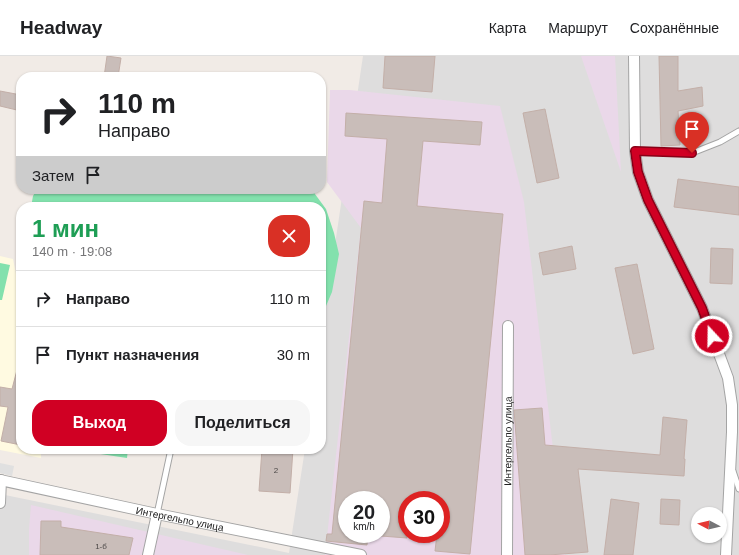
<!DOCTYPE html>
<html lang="ru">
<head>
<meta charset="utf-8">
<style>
  body { margin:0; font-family:Helvetica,sans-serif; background:#f6f6f6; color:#202124; height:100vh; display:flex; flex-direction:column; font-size:15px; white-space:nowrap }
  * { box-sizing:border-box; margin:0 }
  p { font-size:13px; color:#757577 }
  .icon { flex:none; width:22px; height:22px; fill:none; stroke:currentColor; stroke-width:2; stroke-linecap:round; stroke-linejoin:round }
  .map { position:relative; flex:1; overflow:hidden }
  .side { position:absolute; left:16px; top:146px; width:310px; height:252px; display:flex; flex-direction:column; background:#fff; border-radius:16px; box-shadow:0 1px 3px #0004 }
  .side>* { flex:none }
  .hud { position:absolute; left:16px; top:16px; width:310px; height:122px; border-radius:16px; box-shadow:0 1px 3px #0004; background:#fff; color:#202124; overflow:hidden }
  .needle { width:26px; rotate:277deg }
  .fabs { position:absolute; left:691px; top:451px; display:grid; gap:8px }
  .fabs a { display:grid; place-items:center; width:36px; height:36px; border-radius:50%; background:#fff; box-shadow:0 1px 3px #0004; font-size:20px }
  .speed { position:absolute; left:338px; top:435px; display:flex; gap:8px; font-size:20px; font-weight:700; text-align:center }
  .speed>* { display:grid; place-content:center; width:52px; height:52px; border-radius:50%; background:#fff; box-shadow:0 1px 3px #0004; line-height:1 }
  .speed small { font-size:10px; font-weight:400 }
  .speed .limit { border:6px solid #d22; background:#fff; color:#111 }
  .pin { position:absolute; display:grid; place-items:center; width:34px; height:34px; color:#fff; margin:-41px -17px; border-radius:50% 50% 50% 0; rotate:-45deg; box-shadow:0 0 4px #0007 }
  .pin .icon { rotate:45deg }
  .me { position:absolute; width:44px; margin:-22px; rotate:339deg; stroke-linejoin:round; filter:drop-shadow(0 0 3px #0008) }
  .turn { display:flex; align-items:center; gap:14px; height:84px; padding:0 16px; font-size:18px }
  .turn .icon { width:52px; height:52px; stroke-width:2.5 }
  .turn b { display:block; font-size:28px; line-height:34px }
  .then { display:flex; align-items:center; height:38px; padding:0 16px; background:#0003; gap:8px; font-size:15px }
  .round { display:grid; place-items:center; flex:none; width:42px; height:42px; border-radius:16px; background:#f6f6f6 }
  .overview { display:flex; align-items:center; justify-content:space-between; height:68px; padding:0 16px }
  h1 { font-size:24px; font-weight:700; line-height:30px; color:#1e9e55 }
  .button { display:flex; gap:8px; margin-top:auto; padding:8px 16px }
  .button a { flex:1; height:46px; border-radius:16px; background:#d00023; color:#fff; font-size:16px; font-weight:700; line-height:46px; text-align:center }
  .button a+a { background:#f6f6f6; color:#202124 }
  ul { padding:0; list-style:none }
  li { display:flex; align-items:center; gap:12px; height:56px; padding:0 16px; border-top:1px solid #e0e0e0 }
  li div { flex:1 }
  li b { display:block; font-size:15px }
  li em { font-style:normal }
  header { display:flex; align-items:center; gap:24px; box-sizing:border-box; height:56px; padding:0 20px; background:#fff; border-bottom:1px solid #e0e0e0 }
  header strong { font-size:19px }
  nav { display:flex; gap:22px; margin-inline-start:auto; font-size:14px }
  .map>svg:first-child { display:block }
</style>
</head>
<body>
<header>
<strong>Headway</strong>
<nav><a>Карта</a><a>Маршрут</a><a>Сохранённые</a></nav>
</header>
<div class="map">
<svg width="739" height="499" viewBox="0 0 739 499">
  <rect width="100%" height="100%" fill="#f1ebe6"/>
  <path fill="#dedddd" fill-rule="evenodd" d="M363,0H739V499H0V438L289,497L305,393H321V283ZM347,444H381V478H347ZM407,444H441V478H407ZM698,458H720V480H698Z"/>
  <path fill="#ead8e9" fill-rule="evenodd" d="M581,0H615L621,116Z
    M330,34H350L500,50L524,146L565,495V499H325L361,172L327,126ZM347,444H381V478H347ZM407,444H441V478H407Z
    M31,449L248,499H29V473Z"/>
  <path fill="#fffae1" d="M0,200L13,203L21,243V393H41V402L0,394Z"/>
  <path fill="#83e1ad" d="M37,133H310L312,134L326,153L334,177L339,198L332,236L323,257L321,259V151H31L33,140Z
    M0,207L10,209L2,244H0Z
    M74,393H128L127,402L74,394Z"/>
  <path fill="#e0e0e0" d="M0,407L14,410L12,420L0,417Z"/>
  <path fill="#c9bdb9" stroke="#c3afa8" d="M107,0L121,2L118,21H104Z
    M385,0H435L432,36L383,32Z
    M659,0H678V35L702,31L703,50L678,55L680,89L661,90Z
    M0,35L21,39V55L0,50Z
    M545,53L559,122L537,127L523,57Z
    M346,57L482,66L480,89L423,85L417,150L503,158L470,498L435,495L437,478H441V444H407V482L381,480V444H347V478H368L367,489L326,485L327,478H332L364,145L382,147L387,83L345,80Z
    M678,123L739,131V159L674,151Z
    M572,190L576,213L543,219L539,197Z
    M711,192L733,193L732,228L710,227Z
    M637,208L654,293L633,298L615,212Z
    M17,314H21V389L1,385L8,351L0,350V331L12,333Z
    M542,352L545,389L660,399L663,361L687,364L684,403H685L684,420L578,413L588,496L549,499H525L514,354Z
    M262,393H293L290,437L259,435Z
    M611,443L639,447L633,499H604Z
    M661,443L680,444L679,469L660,468Z
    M41,465H61V471L133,482L129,499H40Z"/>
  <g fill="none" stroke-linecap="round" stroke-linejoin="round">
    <g stroke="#a4a4a4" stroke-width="7">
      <path id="service" d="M635,95L692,97L720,86L739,75
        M733,415L739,433
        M157,458L171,393"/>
    </g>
    <g stroke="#a4a4a4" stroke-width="12">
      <g id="minor">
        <path d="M634,0L635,95L638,116L648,144L702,252L728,322L732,349V376L726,499"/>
        <path id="s1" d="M0,424L157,458L361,499"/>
        <path d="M0,447L1,424"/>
        <path d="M148,499L157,458"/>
        <path id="s2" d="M507,499L508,270"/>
      </g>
    </g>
    <use href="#service" stroke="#fff" stroke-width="5"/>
    <use href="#minor" stroke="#fff" stroke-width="10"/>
  </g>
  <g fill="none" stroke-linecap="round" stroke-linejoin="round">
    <g stroke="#870017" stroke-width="10">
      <path id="route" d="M692,97L635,95L638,116L648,144L702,252L712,280"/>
    </g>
    <use href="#route" stroke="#d00023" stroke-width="7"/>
  </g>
  <g text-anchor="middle" stroke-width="3.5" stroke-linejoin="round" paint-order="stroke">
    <g font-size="8" fill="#4a4746">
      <text x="276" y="417">2</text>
      <text x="101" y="493">1-б</text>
    </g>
    <g font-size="10" fill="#202020" stroke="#fff">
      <text dy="4" stroke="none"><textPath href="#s2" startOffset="114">Интергельпо улица</textPath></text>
      <text dy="4" stroke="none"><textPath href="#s1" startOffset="184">Интергельпо улица</textPath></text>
    </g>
  </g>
</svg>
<div class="fabs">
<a><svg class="needle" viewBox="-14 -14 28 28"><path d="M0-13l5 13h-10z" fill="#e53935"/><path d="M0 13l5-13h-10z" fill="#757577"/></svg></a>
</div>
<div class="speed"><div>20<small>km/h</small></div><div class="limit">30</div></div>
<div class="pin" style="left:692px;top:97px;background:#d93025"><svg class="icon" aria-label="arrive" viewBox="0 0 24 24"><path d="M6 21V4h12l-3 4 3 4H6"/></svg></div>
<svg class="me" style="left:712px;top:280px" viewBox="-20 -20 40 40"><circle r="17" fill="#d00023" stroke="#fff" stroke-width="3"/><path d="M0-11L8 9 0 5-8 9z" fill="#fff"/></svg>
<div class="hud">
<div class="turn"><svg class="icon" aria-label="right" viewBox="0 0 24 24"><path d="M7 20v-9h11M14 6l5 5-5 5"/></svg><div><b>110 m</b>Направо</div></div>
<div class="then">Затем<svg class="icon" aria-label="arrive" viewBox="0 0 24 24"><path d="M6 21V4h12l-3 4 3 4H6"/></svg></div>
</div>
<section class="side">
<div class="overview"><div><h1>1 мин</h1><p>140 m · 19:08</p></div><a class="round" style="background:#d93025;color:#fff"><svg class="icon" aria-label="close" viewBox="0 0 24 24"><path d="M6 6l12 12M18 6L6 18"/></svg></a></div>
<ul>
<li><svg class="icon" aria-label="right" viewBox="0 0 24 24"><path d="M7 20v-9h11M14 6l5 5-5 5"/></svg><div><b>Направо</b></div><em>110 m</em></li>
<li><svg class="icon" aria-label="arrive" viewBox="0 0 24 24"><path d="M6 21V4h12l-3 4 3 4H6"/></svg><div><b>Пункт назначения</b></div><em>30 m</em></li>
</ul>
<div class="button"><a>Выход</a><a>Поделиться</a></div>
</section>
</div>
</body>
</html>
